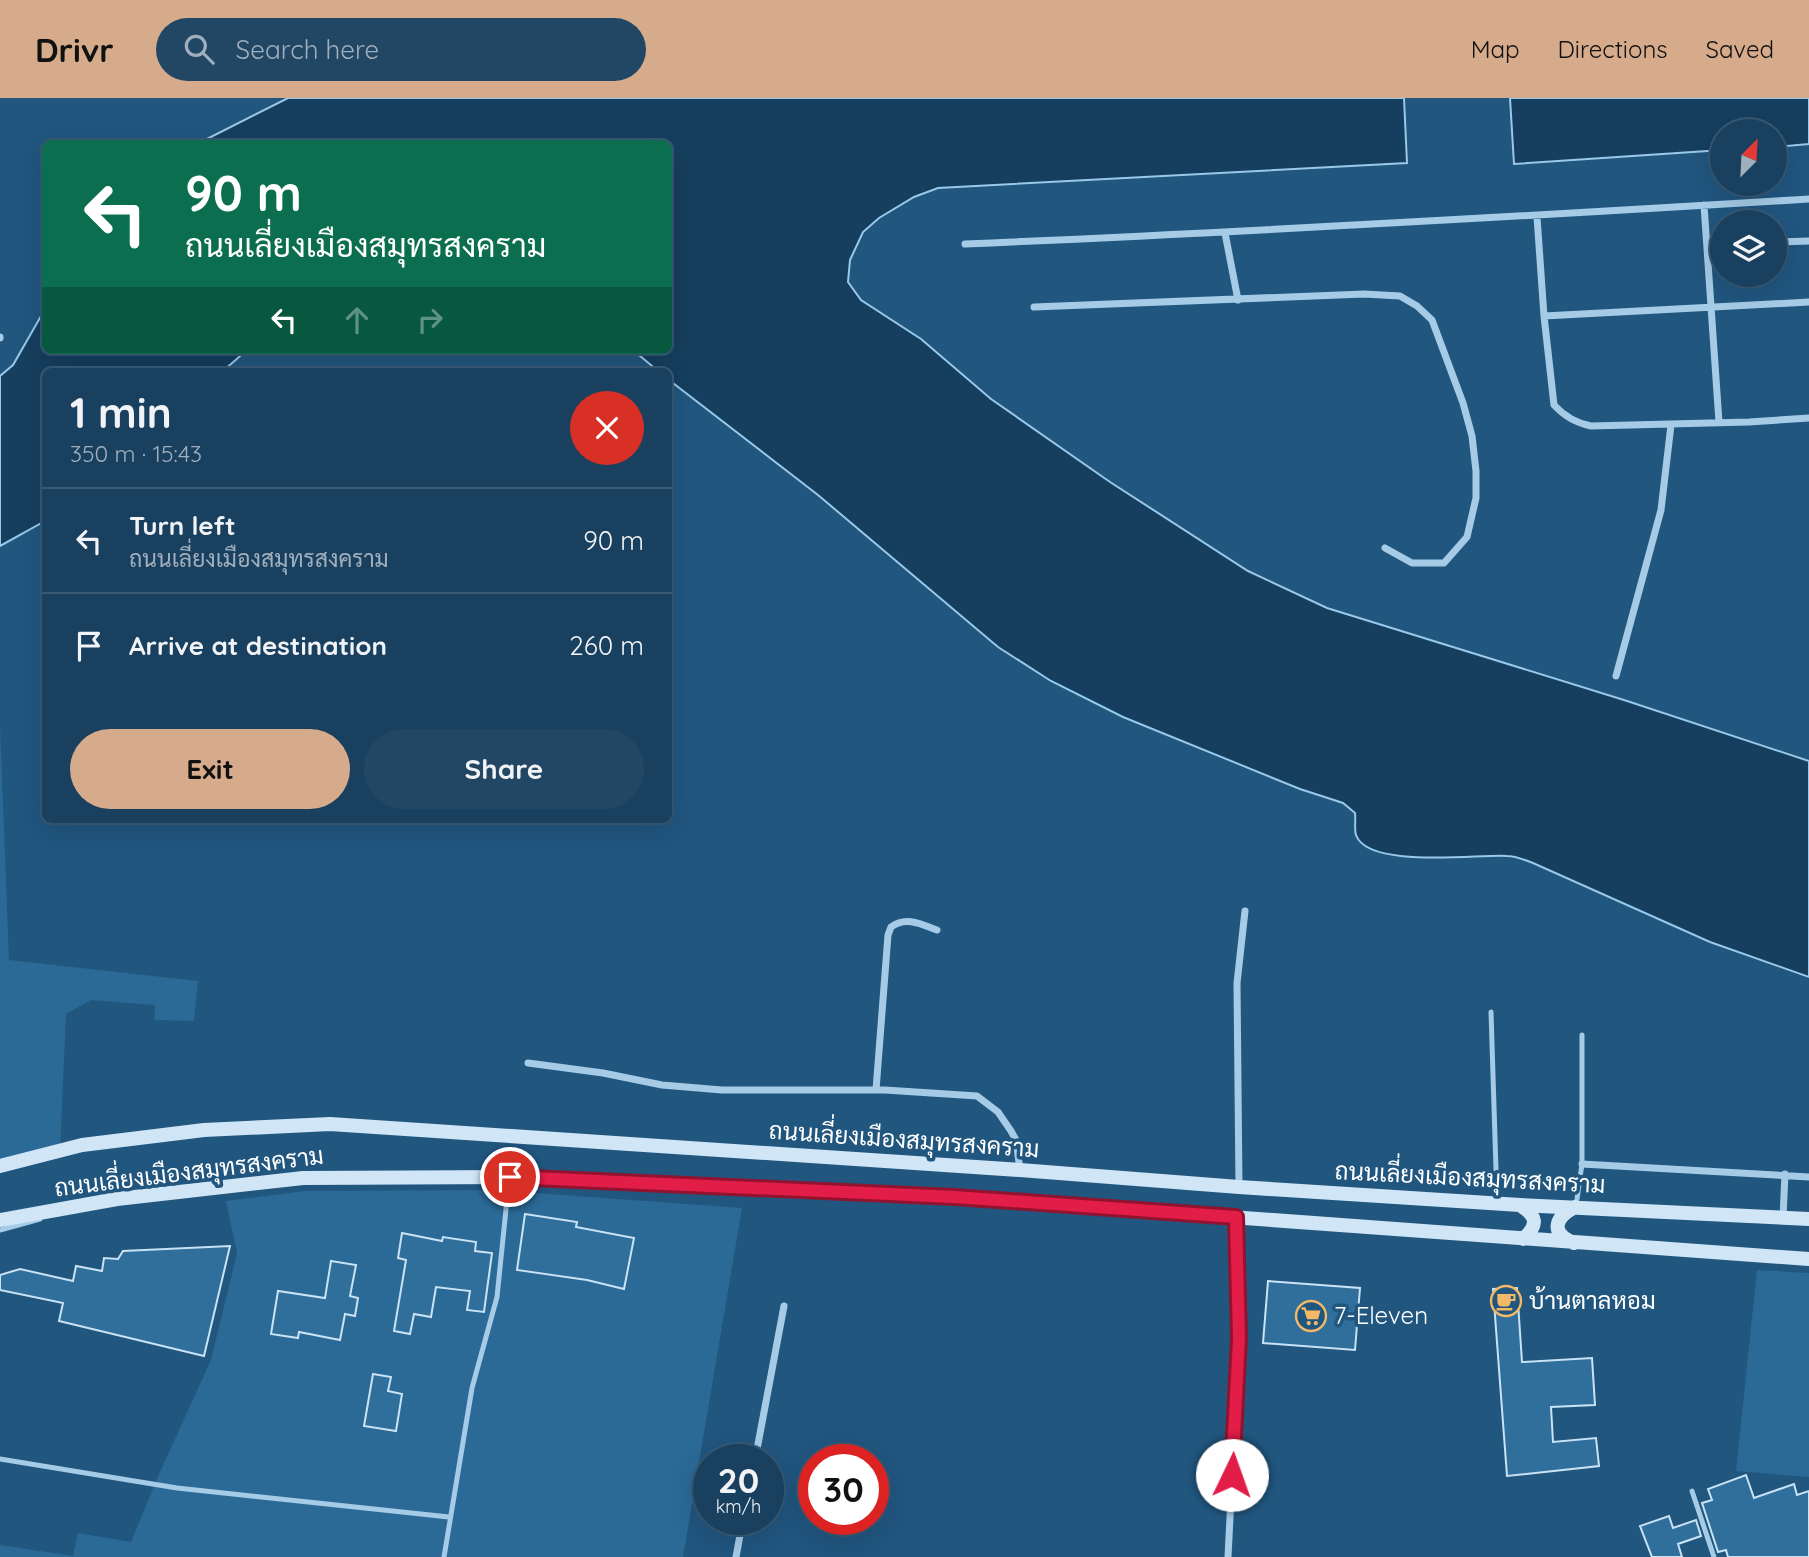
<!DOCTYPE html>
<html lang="en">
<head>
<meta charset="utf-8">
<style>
  body { margin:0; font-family:Quicksand,Sarabun,sans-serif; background:#224765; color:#f1f3f6; height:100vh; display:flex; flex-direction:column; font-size:26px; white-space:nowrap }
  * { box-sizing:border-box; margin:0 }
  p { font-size:23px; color:#9fafbd }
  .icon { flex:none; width:38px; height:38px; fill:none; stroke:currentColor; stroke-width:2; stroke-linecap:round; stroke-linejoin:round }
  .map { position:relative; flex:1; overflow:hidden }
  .side { position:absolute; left:42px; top:270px; width:630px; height:455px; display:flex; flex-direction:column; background:#19405f; border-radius:10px; box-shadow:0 7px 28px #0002,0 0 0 2px #375974 }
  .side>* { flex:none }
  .banner { position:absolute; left:42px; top:42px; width:630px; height:214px; border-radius:10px; box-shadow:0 7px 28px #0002,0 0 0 2px #375974; background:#0b6e4f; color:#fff; overflow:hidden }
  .needle { width:46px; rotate:24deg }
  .tools { position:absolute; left:1710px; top:21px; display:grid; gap:14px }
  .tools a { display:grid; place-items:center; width:77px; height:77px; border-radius:50%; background:#19405f; box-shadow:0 7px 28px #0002,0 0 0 2px #375974; font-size:35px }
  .speed { position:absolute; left:693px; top:1346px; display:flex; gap:14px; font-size:35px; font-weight:700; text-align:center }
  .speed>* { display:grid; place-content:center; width:91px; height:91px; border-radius:50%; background:#19405f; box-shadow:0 7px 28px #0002,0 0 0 2px #375974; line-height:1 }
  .speed small { font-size:18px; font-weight:400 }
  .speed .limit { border:10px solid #d22; background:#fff; color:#111 }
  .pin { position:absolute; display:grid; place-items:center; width:60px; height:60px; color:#fff; margin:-30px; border:4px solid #fff; border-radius:50%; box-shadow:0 2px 7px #0007 }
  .me { position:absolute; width:77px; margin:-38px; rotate:3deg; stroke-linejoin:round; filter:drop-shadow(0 0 5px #0008) }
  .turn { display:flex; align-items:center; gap:24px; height:147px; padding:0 28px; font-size:32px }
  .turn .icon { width:91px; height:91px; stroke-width:2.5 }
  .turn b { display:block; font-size:49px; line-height:60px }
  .lanes { display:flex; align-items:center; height:66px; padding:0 28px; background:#0003; justify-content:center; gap:35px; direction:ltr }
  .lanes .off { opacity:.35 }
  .round { display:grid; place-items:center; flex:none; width:74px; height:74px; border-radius:37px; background:#224765 }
  .head { display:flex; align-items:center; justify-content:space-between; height:119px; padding:0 28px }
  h1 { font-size:42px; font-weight:700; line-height:52px }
  .action { display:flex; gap:14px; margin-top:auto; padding:14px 28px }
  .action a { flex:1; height:80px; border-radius:42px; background:#d6ab8b; color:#111; font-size:28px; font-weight:700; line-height:80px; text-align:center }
  .action a+a { background:#224765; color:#f1f3f6 }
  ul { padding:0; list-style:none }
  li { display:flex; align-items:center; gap:21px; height:105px; padding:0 28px; border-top:2px solid #375974 }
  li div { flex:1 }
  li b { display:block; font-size:26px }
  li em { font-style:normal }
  header { display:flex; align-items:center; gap:42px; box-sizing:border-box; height:98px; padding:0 35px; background:#d6ab8b; color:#111 }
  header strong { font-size:33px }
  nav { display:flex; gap:38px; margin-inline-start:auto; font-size:24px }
  .search { width:490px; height:63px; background:#224765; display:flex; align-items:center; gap:18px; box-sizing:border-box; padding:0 24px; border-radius:38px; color:#9fafbd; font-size:26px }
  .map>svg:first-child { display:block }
</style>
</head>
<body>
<header>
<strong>Drivr</strong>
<div class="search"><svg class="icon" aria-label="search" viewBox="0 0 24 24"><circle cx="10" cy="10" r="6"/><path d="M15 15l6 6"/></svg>Search here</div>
<nav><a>Map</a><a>Directions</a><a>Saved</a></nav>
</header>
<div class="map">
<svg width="1809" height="1459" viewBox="0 0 1809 1459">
  <rect width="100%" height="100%" fill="#21567f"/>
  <path fill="#2b6997" d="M0,627L9,862L198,883L194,923L154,922L155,907L91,902L66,916L60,1054L0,1068Z
    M493,1092L742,1110L683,1459H0V1447L73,1458L78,1435L131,1444L159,1376L211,1262L237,1155L226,1103L305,1093Z
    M1757,1172L1809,1175V1379L1736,1373Z"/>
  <path fill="#163e5e" stroke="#99c8e8" stroke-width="2" d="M288,0H1404L1407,65L938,90L914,99L879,120L863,134L850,162L848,184L861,202L921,241L991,301L1110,384L1248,473L1327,510L1624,602L1809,663V879L1710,844L1533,765C1525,762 1516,758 1507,758C1477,756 1368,771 1356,737C1354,731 1356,722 1355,715L1343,705L1300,691L1123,619L1051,583L998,549L818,397L669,282L668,273H658L633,252H668V46L199,45Z
    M1510,0H1809V46L1775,49L1774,33H1722V52L1514,66Z
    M45,211L46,252H247L223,273H46L45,423L0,448V278L13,267Z"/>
  <path fill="#306e9c" stroke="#c9e3f5" stroke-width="2" d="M525,1116L577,1124L576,1129L634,1140L624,1191L587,1182L517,1172Z
    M402,1135L442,1143L443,1139L476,1144L475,1153L492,1155L484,1214L467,1212L470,1193L436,1189L431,1219L414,1216L410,1236L394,1233L406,1162L398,1160Z
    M230,1148L204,1258L59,1223L63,1205L0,1192V1177L20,1171L73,1183L76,1168L102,1173L104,1160L118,1161L123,1153Z
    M331,1163L356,1167L350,1198L358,1200L355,1218L345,1216L340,1242L299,1234L298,1240L271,1236L278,1193L325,1200Z
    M1268,1183L1360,1190L1355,1252L1263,1245Z
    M1517,1190L1522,1264L1592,1260L1595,1307L1551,1309L1553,1344L1596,1340L1599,1368L1507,1378L1493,1191Z
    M373,1276L391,1279L388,1293L402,1296L396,1333L364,1328Z
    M1746,1377L1754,1400L1794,1386L1797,1397L1809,1393V1459H1728L1726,1452L1718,1454L1702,1405L1712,1402L1708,1391Z
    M1669,1418L1673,1430L1696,1422L1701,1438L1678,1446L1682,1459H1652L1640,1428Z"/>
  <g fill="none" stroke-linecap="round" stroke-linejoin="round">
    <path stroke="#a5cbe7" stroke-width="5" d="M1491,914L1497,1103
      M1576,1108L1582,1066V937
      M0,1132L40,1121
      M0,1361L177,1390L449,1419
      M1692,1393L1714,1459
      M444,1459L472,1290L497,1199L509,1082"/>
    <path stroke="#a5cbe7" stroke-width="7" d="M1704,107L1719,324
      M1537,119L1544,218L1554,307C1565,319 1576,325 1591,328L1749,324L1809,320
      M1225,135L1238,202
      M1774,144L1809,143
      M965,146C1247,134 1528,118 1809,101
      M1707,147H1722
      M1034,209L1364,196L1400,198L1417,208L1432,222L1463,305L1472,338L1476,373V400L1467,439L1444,465H1412L1385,450
      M1544,218L1809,204
      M0,239V240
      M1616,578L1661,412L1671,327
      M528,965L603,975L662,987L722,992H885L977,998L998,1014L1011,1033L1016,1042L1020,1072
      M876,992L888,837L891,829C906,818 921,826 937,832
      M1582,1066L1809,1079
      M1239,1089L1237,885L1245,813
      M1783,1119L1785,1076
      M755,1362L784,1208
      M736,1459L743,1421
      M1228,1459L1239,1240L1236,1120"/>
    <path stroke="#d0e5f6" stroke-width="14" d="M0,1068L82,1047L204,1032L330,1026L1020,1072L1239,1089L1520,1107L1809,1121
      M1520,1107C1537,1118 1539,1127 1523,1141
      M0,1122L117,1101L303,1080L510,1079L955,1099L1809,1161
      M1574,1145C1550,1135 1554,1120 1575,1109"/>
  </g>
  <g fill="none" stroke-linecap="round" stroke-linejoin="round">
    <g stroke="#92132f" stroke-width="18">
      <path id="route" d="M510,1079L955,1099L1236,1119L1239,1240L1232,1377"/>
    </g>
    <use href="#route" stroke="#e11d48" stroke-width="12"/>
  </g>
  <defs>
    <g id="cafe-ring" transform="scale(1.575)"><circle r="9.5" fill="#21567f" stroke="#f4b967" stroke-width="1.5"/><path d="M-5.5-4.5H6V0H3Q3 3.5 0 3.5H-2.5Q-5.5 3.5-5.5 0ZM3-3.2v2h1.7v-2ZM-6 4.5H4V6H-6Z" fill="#f4b967"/></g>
    <g id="supermarket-ring" transform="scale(1.575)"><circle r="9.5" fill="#21567f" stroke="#f4b967" stroke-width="1.5"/><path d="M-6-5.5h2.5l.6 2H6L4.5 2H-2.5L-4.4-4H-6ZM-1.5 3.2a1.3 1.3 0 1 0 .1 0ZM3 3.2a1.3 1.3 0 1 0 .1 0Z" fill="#f4b967"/></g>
  </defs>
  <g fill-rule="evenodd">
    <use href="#cafe-ring" x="1506" y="1203"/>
    <use href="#supermarket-ring" x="1311" y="1218"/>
  </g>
  <g text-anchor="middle" stroke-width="7" stroke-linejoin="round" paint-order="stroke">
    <g font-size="24" fill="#fff" stroke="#21567f">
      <text transform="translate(904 1042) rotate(4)" y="8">ถนนเลี่ยงเมืองสมุทรสงคราม</text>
      <text transform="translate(189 1074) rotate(-7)" y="8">ถนนเลี่ยงเมืองสมุทรสงคราม</text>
      <text transform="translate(1470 1080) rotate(3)" y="8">ถนนเลี่ยงเมืองสมุทรสงคราม</text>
    </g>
    <g font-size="24" fill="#fff" stroke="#21567f" text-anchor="start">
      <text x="1529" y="1211">บ้านตาลหอม</text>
      <text x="1334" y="1226">7-Eleven</text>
    </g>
  </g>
</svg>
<div class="tools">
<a><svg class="needle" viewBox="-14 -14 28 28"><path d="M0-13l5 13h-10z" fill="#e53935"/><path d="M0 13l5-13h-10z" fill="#9fafbd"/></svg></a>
<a><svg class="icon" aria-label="layers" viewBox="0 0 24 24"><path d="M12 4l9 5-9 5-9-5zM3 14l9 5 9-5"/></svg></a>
</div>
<div class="speed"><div>20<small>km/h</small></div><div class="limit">30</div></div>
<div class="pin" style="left:510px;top:1079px;background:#d93025"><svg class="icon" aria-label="arrive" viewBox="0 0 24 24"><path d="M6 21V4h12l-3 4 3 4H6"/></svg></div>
<svg class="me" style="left:1232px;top:1377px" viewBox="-20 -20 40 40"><circle r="19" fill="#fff"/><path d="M0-13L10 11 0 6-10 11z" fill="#e11d48"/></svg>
<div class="banner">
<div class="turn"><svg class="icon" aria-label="left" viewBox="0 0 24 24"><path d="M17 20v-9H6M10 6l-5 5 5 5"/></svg><div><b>90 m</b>ถนนเลี่ยงเมืองสมุทรสงคราม</div></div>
<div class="lanes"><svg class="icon" aria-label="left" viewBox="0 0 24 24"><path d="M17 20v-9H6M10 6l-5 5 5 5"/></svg><svg class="icon off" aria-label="ahead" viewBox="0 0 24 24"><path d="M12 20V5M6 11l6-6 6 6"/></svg><svg class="icon off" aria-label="right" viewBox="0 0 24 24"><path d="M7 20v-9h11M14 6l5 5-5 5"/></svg></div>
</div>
<section class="side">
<div class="head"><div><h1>1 min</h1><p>350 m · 15:43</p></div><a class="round" style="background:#d93025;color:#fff"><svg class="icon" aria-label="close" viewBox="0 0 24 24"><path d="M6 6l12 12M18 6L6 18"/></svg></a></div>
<ul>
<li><svg class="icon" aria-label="left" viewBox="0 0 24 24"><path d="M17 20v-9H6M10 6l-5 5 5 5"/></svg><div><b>Turn left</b><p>ถนนเลี่ยงเมืองสมุทรสงคราม</p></div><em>90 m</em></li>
<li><svg class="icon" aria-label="arrive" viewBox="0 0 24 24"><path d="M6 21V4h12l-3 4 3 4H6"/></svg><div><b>Arrive at destination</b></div><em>260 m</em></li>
</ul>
<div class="action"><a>Exit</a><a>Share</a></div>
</section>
</div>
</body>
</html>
